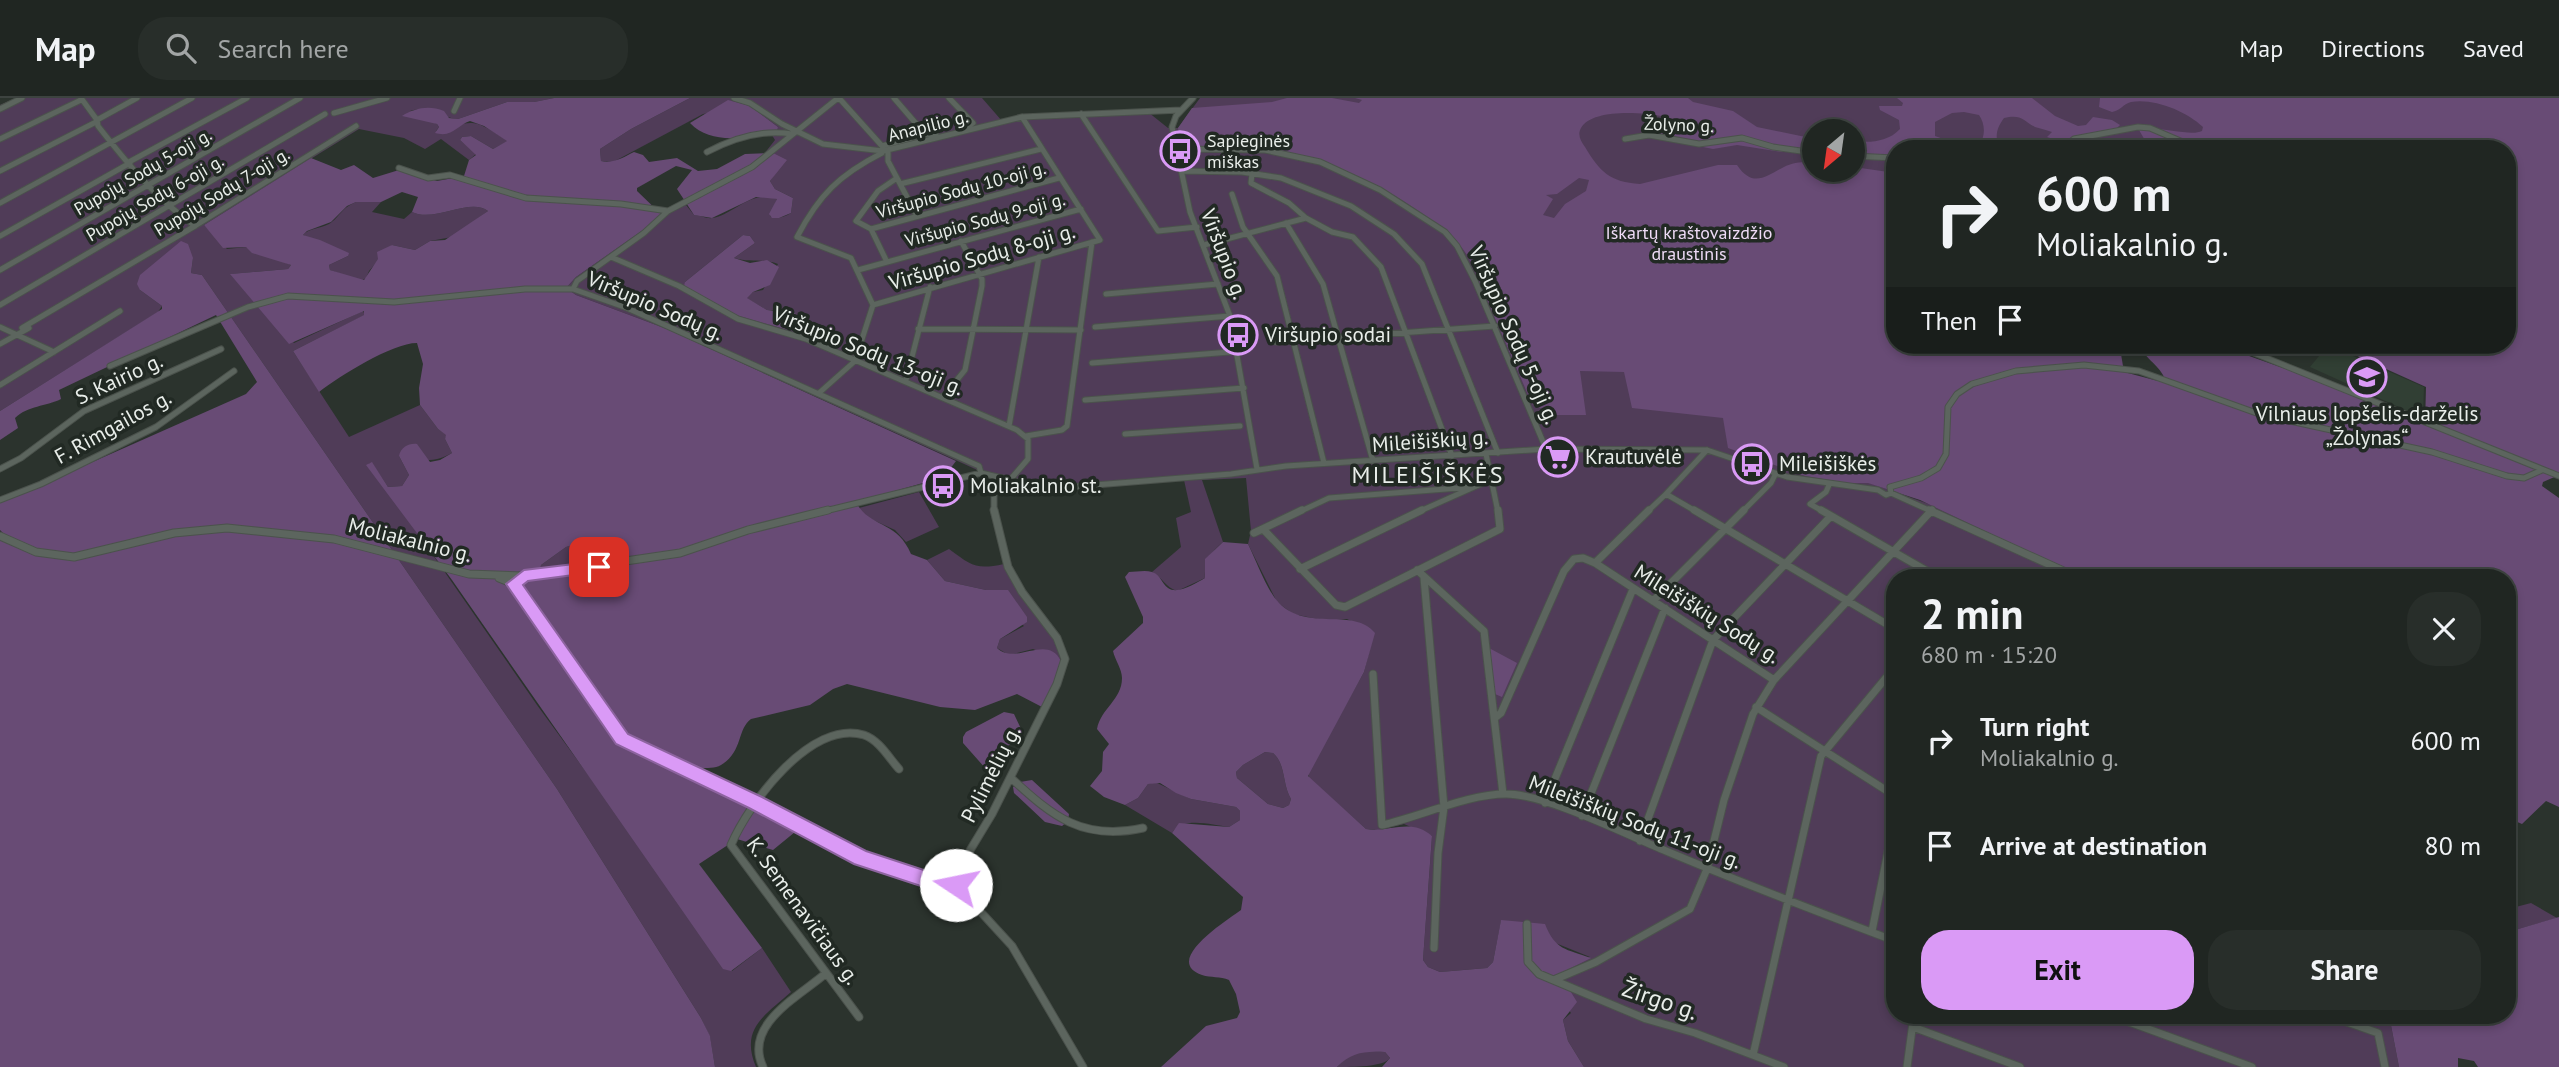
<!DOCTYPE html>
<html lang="en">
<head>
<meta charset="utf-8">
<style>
  body { margin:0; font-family:"PT Sans",sans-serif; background:#282e2a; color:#f1f3f6; height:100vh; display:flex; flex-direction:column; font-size:26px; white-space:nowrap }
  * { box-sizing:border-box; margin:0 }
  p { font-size:23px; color:#a2a5a5 }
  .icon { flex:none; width:38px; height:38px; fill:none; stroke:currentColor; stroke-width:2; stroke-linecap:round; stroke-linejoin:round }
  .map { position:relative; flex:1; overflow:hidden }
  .drawer { position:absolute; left:1886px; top:471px; width:630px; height:455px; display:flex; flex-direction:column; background:#202622; border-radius:28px; box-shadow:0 4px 10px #0003,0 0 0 2px #3d4340 }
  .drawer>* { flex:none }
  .guide { position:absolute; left:1886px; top:42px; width:630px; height:214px; border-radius:28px; box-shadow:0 4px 10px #0003,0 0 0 2px #3d4340; background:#202622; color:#f1f3f6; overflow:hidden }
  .needle { width:46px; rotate:209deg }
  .fabs { position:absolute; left:1802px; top:21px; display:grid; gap:14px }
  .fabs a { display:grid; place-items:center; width:63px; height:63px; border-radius:50%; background:#202622; box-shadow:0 4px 10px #0003,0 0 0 2px #3d4340; font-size:35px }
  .pin { position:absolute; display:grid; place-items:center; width:60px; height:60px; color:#fff; margin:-30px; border-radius:14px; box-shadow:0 4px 10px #0006 }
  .me { position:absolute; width:77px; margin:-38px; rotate:281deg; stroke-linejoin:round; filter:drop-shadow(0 0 5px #0008) }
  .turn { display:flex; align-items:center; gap:24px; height:147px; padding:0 35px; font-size:32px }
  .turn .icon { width:91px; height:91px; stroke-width:2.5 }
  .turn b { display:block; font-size:49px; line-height:60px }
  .then { display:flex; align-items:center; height:66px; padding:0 35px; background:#0003; gap:14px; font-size:26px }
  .round { display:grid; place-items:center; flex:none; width:74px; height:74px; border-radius:28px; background:#282e2a }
  .head { display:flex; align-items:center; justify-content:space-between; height:119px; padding:0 35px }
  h1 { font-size:42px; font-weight:600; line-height:52px }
  .cta { display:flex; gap:14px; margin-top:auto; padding:14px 35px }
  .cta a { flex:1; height:80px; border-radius:28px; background:#da9af6; color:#111; font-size:28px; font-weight:600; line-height:80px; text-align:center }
  .cta a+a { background:#282e2a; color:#f1f3f6 }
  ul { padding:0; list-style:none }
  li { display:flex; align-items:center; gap:21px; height:105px; padding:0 35px }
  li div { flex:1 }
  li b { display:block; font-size:26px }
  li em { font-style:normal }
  header { display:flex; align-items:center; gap:42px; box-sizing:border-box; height:98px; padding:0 35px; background:#202622; border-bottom:2px solid #3d4340 }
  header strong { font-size:33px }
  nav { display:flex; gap:38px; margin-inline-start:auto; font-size:24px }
  .search { width:490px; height:63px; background:#282e2a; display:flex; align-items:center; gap:18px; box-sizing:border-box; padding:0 24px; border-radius:28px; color:#a2a5a5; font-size:26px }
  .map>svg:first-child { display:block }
</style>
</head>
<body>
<header>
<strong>Map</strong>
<div class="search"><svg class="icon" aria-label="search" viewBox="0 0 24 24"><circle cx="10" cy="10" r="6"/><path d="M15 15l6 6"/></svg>Search here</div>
<nav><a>Map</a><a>Directions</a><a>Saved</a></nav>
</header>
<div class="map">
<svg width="2559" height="969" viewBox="0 0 2559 969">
  <rect width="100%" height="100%" fill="#2b332d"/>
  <path fill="#313f34" d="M2328,247L2424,289L2423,320L2310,269Z"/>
  <path fill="#503c58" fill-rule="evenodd" d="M16,0H554L534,4H507L458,21C437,19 434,6 410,13L437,26L439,29L436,33C476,22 472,20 508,43L493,51L471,38L462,39L460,42L476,56L469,62L441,41L425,51L404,40L359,31L204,127L227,151L246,149L291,167L288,171L231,176L294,245L363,213L365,217L293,253L349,339L420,307L438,331L447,337L445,341L452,355C433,366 420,362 399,358L409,377L402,388L388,389L372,365H369L537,607L732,873L762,850L791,894C764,918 740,931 756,969H715L710,939L701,920L557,691L202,177L191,175L193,160L140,192L162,208L158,214L0,313V7Z
    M690,0H982L1002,23L1148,14L1168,30H1178L1200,0H2559L2508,51H1895V247H2111L2120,250L1870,385L1940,410L2075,476L2074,480H1895V917H2389L2399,969H1584L1568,943L1563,922L1571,915L1546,882L1590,859L1501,823L1493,864L1487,870L1440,874L1428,869L1423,862L1432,738L1404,726L1378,732L1366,731L1309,680L1308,675L1364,574L1374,535L1347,521L1327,523L1293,516L1277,504L1248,446L1251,433L1246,380L1202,382L1223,444C1210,455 1204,463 1205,480L1177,493C1165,489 1163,480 1152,474L1181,449L1176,420L1191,414L1184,382C1124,387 1065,396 1006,385L667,231L576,197L566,190L576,179L663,118L686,107L694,117C700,117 707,121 712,120C734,117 750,91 777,101L770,118C776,122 784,119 791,115L793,100L775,91L770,83L776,74L764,56L775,42L770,34L778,29L750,8L703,16L613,64L601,63L600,51L631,31ZM1815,33H1853V72H1815ZM743,137L750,138L755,145L734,160C750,165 763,160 778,166L763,192L753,194L746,200L767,212H785L796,218L792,224L796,231L791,234L769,226L685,184Z
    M356,104H381L372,114L404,121L412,114C435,125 470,99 488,113L452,139L430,143L415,152L392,147L369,173L366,180L361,183L330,172L329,167L348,158L303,137C309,130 320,131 329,126C340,119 341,110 356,104Z
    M919,394L939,429L906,444L895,432L862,417L859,410Z
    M580,445L592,455L594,467L540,474L541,467L566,449Z
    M949,451C972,468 976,472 1004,466L1020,498L1056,544L1061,563L1033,551L1009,557L997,550L1000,541L1024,528L986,492L945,483L927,462Z
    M1265,654L1273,655C1286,666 1282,686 1291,701L1289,707L1283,710L1268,706L1237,680L1236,674L1243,667Z
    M1155,684L1191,701L1236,709L1240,713V722L1229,729C1212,727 1182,718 1172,735L1125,707L1138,700L1148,686Z
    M2531,805L2557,820L2508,834V811Z
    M1365,953L1385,954L1390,960C1384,969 1352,969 1337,969L1348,958Z"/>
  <path fill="#684b75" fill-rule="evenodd" d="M554,0H690L631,31L600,51L601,63C613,66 624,59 634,54L643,57L649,64L677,60L698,73L717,71L745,56L773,55L787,62L770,83L775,91L793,100L791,115L779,120H772L769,116L777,101L756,99L712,120L694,117L677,91L692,72L676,68L637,90V93L663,118L576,179L566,190L576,197L667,231L956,363L944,379L856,404C869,430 897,422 911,456L927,462L945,483L986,492H1008L1027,519V524L1000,541L997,550C1016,568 1047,535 1061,563L1060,573L1042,609L1017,596L975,612L940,609L847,586L833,591L810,607L751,621C737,631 743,654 721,667C715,671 707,669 700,671L695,678L795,734L773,752L737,741L699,766L762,850L731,873L723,871L452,482L366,367L372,364L388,389L402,388L409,377L399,358C401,349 409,345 417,346L430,364L440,362L452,355L445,341L446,337L438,331L420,307L419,290L423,266L417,245C392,245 340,278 319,294L293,253L364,217V213L289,246L230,176L288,171L291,167L252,155L246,149L223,150L204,127L311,60L341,72L354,67L373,80L399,72L437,83L464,78L469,62L476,57L460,42L462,39L471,38L493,51L507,43L484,28L470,23C457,27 453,40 435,35L439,29L437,26L402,18C415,10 429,7 444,13L449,20L458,21L507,4H534ZM402,94L418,99L412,114C435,125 470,99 488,113L445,142L430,143L415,152L392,147L377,154L378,161L364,182L330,172L329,167L348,158L349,155L320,142L303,137L307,133L331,124L347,108L356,104H381ZM580,445L592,455L593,467L540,474L541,467L566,449Z
    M1287,0H1332L1359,5L1362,2L1355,0H1688L1693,4L1733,13L1757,29L1815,41V53L1782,54L1737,47L1713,51L1658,40L1650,33L1653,30L1680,33L1688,30L1689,27C1671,15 1594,6 1581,30C1577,37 1581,43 1585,49C1600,74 1610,84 1640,86L1718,67H1737C1762,104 1780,52 1815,67L1816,76L1832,80L1844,78L1848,72H1853L1854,69L1895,75V247H2111L2120,250L2124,274L2158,283L2164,279C2159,267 2142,258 2140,247H2218L2289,272L2425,326L2426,289L2333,247H2508V51H2203L2195,47L2179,51H2150L2139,32C2158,27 2190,39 2202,33L2203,29C2186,13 2154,0 2131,4C2123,6 2120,13 2112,14L2099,9L2100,0H2559V377L2543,384L2542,388L2559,400V709L2546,703L2522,726L2508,720V480L2074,479L2075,476L1920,402L1868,385H1847L1805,378L1728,350L1723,320L1632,310L1624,274L1580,273L1586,317H1554L1532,306L1469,160C1455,137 1436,125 1414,110C1338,58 1271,48 1181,49L1178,30L1192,10L1272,4ZM1579,80L1589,82L1586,93L1565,106L1554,120L1543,117L1553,101L1546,97L1557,96Z
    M1897,0H2032L2055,18L2078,28L2086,27L2093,19L2112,22L2120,27L2117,30L2074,38L2065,45L2047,39L2052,34C2047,32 2041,31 2035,29C2023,23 2022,16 2004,20C1996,31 1995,38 1999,51H1895V58L1853,56V43C1870,45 1888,44 1900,31L1899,22L1880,12L1879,8H1902L1903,5ZM1964,14L1979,17C1985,25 1986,39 1979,46L1952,44L1935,38V24L1952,15Z
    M728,2L750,8L778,29L777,32C749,40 712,48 690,25Z
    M743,137L750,138L755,145L734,160L750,165L767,162L779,169L770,187L753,194L747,200L767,212L795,215L796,218L792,224L796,231L794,234L733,216L684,188L685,184Z
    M181,143L188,146L193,160L191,175L202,177L557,691L701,920L710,938L715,969H0V438L3,435L0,432V405L246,296L257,284L216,217L59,292L61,301C45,309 29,307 15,320L18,330L0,342V313L162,211V208L140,192L137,186L140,177Z
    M1223,444L1248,446C1256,462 1267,493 1279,505C1307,534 1355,509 1375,535L1364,574L1308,678L1366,731C1389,735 1411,719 1432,738L1423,862L1428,869L1440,874L1487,870L1493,864L1501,822L1545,826C1555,852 1566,851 1591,860L1547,882L1569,891L1577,904L1563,922L1568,943L1584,969H1382L1390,960L1385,954C1364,953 1352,954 1337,969H1161L1206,928L1237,920L1240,914L1236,896L1229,882C1220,878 1211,880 1202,877C1161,863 1229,821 1241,812L1243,799L1172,735L1179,725L1229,729L1240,722V713L1236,709L1191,701L1176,695L1160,685L1148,686L1138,700L1125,707L1104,699L1090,688L1102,673L1103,654L1109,646L1097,631C1101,610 1122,602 1122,580C1122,571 1115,562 1113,553L1143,525V519L1125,479L1129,474C1136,474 1145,472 1152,474C1161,477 1161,485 1168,490C1178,497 1196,485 1205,480V461ZM1265,654L1273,655C1286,666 1282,686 1291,701L1289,707L1283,710L1268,706L1237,680L1236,674L1243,667Z
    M1489,550L1517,565L1502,599L1495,596Z
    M1004,614L1014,616L1023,635L1017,643L1000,652L995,669L986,671L963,645V639L966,634Z
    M1032,682L1069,716L1068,723L1062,728L1045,724L1014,695L1013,689L1020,684Z
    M2559,819V969H2478L2474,963L2458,960V969H2399L2389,917H2508V834Z"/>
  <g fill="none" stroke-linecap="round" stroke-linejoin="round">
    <g stroke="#4b524c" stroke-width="7">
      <path id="minor-far1" d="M81,0L97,22L98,28C127,65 156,101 195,128
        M734,0L750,5L782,26L823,46L883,53L1022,19L1181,12
        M838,0L752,69L668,113L644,135L577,183L573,191L627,210L979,368L981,375
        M839,0L882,48L925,36L936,37
        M894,0L925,36
        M949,0L973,25L966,30
        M1193,0L1176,18L1172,29L1190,114L1230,218L1257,371
        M0,11L22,0
        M454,13L460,0
        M334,15L387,0
        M1081,16L1158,133L1197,129
        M97,22L137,0
        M0,41L81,2
        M1625,41L1649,37L1699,46L1742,40L1773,49L1815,55
        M1177,51L1265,52L1320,64L1380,92L1445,134L1457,148L1475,183L1546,351
        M2062,51L2074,41L2138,29L2150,30L2199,51
        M888,53V63L917,118
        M707,54C734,40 762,31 792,36
        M1853,58L1895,60
        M129,64L247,0
        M399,70L428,80L450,77L526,100L621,106L668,113
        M0,73L96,24
        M1181,73L1242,74L1281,80L1351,108L1394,136L1422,166L1498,355
        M1252,75L1251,85L1289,105L1306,120
        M900,86L1041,51
        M1232,96L1243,129L1277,178L1324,365
        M0,105L192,0
        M1286,125L1323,186L1373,363
        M871,131L1059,80
        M0,138L130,65
        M1204,147L1306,120L1332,134L1353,139L1381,169L1452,358
        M611,159L679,188L738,221L806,241L1017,332L1028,341V361L1009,383
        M887,164L871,131L856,123L878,93L897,80
        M0,172L300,0
        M858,172L1081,111
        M1106,196L1218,186
        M0,207L325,16
        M873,207L1100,142L1022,19
        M0,229L54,254
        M1095,229L1230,218
        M22,230L195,128L356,28
        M918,231L1081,232
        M1276,244L1495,228
        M0,246L29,230
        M2234,247L2559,378
        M1092,265L1230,254
        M110,268L248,209L288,198L394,204L525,191H573
        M906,282L930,189
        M0,287L120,213
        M819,295L855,263L873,207L851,160L797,139C819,97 839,77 882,55
        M943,299L965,272L982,188V181L961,143
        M1085,302L1244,290
        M1009,328L1039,159
        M1125,336L1240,328
        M1026,338L1062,332L1067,328L1092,144
        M1486,356L1498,414
        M0,371L21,360L84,313L221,251
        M1890,389L1921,380L1938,370L1946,356L1948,309L1957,296L1972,286L2016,273L2084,267L2139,273L2262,317L2432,354L2507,378L2524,380L2542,372
        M1891,395L1933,414
        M0,402L41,386L156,329L234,273
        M821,414L981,375L1032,387L1070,389L1231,376L1286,368L1546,351L1707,352L1787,379L1878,392L1886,397L1891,395L1890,389
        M994,414V386L999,380
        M1299,414L1329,400L1472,389
        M1418,414L1492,381
        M1647,414L1666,396
        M1697,414L1666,396L1707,352
        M1742,414L1771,385L1775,377
        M1824,414L1810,406L1826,394L1829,387
        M1930,414L1932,412"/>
    </g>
    <g stroke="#4b524c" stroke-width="9">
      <path id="minor" d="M994,412L1008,469L1022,494L1057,540L1065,561L1057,586L992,716L969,754L956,787L1012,848L1083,969
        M1694,412L1895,531
        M1821,412L1939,480
        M1929,412L2079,480
        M1263,431L1336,507L1345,509L1500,431L1498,412
        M1254,435L1302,412
        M0,438L36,454L74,459L174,435L227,430L334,441L469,476L524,478L680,455L748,432L828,412
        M1595,465L1649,412
        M1300,471L1422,412
        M1417,472L1484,533L1503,696
        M499,480L514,486L622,641L755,705L840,751L899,774L945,787H956
        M1424,480L1444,709L1438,755L1434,850
        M1653,503L1744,412
        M1373,576L1382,727C1420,719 1467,696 1506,696C1546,696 1627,737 1666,753C1742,785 1818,814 1895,843
        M1756,609L1895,698
        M1496,619L1501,615L1564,473L1574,461L1583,460L1595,465L1774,582L1932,412
        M1011,680C1053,719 1083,743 1143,730
        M1545,705L1633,491
        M1582,718L1665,510
        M1640,743L1713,542L1831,418
        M1527,826L1528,864L1539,876L1646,921L1695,935L1784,969
        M1872,833L1895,719
        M1556,881L1596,864L1690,811L1707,771L1724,702L1753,616L1774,582
        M2110,917L2252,969
        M2327,917L2378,935L2385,969
        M859,919L731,747C749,705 811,621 864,637C879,642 889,660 899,671
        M1913,929L2020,969
        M1753,957L1821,658L1895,569
        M763,969C743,927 798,899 825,876
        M1907,969L1914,917"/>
    </g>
    <use href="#minor-far1" stroke="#5c655e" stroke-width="5"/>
    <use href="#minor" stroke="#5c655e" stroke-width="7"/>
  </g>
  <path fill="#da9af6" stroke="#8e64a0" stroke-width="2" d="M599,463L604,465L607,469L604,473L528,483L523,487L628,636L762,699L866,753L945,779L963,781L965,787L963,793L945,796L854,766L749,710L616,646L506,486L524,472Z"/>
  <defs>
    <g id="bus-ring" transform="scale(2.0125)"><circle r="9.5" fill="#212923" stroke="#da9af6" stroke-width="1.5"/><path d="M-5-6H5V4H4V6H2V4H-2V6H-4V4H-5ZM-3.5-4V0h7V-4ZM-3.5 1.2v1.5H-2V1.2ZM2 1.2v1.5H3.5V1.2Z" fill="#da9af6"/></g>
    <g id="school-ring" transform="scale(2.0125)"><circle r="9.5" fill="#212923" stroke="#da9af6" stroke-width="1.5"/><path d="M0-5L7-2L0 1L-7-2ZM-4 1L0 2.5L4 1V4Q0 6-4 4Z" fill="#da9af6"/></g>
    <g id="supermarket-ring" transform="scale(2.0125)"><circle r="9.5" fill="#212923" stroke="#da9af6" stroke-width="1.5"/><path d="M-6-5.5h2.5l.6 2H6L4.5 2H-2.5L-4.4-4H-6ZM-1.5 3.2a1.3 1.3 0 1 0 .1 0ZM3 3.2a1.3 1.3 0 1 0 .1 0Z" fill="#da9af6"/></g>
  </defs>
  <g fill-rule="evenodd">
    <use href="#bus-ring" x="1180" y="53"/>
    <use href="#bus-ring" x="1238" y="237"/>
    <use href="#school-ring" x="2367" y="279"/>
    <use href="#supermarket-ring" x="1558" y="359"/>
    <use href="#bus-ring" x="1752" y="366"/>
    <use href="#bus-ring" x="943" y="388"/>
  </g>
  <g text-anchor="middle" stroke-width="7" stroke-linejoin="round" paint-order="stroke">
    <g font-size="18" fill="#e9eeea" stroke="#212923">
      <text transform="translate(1679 27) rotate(2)" y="6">Žolyno g.</text>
      <text transform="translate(928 28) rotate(-14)" y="6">Anapilio g.</text>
      <text transform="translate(143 74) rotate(-30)" y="6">Pupojų Sodų 5-oji g.</text>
      <text transform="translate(961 92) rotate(-15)" y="6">Viršupio Sodų 10-oji g.</text>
      <text transform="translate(222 94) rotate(-31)" y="6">Pupojų Sodų 7-oji g.</text>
      <text transform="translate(155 100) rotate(-30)" y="6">Pupojų Sodų 6-oji g.</text>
      <text transform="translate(985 122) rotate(-15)" y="6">Viršupio Sodų 9-oji g.</text>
    </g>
    <g font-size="18" fill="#e9eeea" stroke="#212923" text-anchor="start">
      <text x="1207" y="49">Sapieginės<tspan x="1207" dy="21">miškas</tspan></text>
    </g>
    <g font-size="18" fill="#eedbf6" stroke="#212923">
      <text x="1689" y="141">Iškartų kraštovaizdžio<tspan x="1689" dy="21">draustinis</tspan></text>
    </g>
    <g font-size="21" fill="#e9eeea" stroke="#212923">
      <text transform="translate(1224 156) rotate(69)" y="7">Viršupio g.</text>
      <text transform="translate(982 159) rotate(-16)" y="7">Viršupio Sodų 8-oji g.</text>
      <text transform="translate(655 208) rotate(23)" y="7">Viršupio Sodų g.</text>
      <text transform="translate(1514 237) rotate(66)" y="7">Viršupio Sodų 5-oji g.</text>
      <text transform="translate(868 253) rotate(22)" y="7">Viršupio Sodų 13-oji g.</text>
      <text transform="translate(119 281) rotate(-25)" y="7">S. Kairio g.</text>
      <text transform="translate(113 329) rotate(-29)" y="7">F. Rimgailos g.</text>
      <text transform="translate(1430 343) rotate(-4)" y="7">Mileišiškių g.</text>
      <text transform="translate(410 442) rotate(14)" y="7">Moliakalnio g.</text>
      <text transform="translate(1707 516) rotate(32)" y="7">Mileišiškių Sodų g.</text>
      <text transform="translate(991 676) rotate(-63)" y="7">Pylimėlių g.</text>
      <text transform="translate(1635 724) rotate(21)" y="7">Mileišiškių Sodų 11-oji g.</text>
      <text transform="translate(803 813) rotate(54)" y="7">K. Semenavičiaus g.</text>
    </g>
    <g font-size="21" fill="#e9eeea" stroke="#212923" text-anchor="start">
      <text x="1265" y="244">Viršupio sodai</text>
      <text x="2367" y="323" text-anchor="middle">Vilniaus lopšelis-darželis<tspan x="2367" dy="24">„Žolynas“</tspan></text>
      <text x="1585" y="366">Krautuvėlė</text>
      <text x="1779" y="373">Mileišiškės</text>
      <text x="970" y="395">Moliakalnio st.</text>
    </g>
    <g font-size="24" letter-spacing="2" fill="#e9eeea" stroke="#212923">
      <text x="1428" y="385">MILEIŠIŠKĖS</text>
    </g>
    <g font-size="24" fill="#e9eeea" stroke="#212923">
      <text transform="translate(1660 902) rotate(19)" y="8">Žirgo g.</text>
    </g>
  </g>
</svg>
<div class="fabs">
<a><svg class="needle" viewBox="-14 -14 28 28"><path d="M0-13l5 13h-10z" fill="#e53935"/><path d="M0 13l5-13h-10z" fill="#a2a5a5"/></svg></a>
</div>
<div class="pin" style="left:599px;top:469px;background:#d93025"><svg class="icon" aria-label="arrive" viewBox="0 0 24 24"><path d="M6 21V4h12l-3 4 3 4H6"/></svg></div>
<svg class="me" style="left:956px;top:787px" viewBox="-20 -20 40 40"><circle r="19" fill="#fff"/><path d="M0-13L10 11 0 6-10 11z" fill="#da9af6"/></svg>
<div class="guide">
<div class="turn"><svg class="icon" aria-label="right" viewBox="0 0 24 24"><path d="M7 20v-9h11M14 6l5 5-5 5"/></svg><div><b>600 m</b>Moliakalnio g.</div></div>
<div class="then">Then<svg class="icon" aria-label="arrive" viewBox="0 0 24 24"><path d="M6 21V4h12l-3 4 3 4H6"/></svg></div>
</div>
<section class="drawer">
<div class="head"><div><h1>2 min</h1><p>680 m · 15:20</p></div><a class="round"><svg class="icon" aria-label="close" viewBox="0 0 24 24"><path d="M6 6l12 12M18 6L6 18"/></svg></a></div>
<ul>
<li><svg class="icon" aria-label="right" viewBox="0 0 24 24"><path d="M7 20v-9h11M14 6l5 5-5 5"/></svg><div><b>Turn right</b><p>Moliakalnio g.</p></div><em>600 m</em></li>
<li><svg class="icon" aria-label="arrive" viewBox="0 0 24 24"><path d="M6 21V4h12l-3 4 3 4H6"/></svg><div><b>Arrive at destination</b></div><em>80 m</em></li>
</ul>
<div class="cta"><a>Exit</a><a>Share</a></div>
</section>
</div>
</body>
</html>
